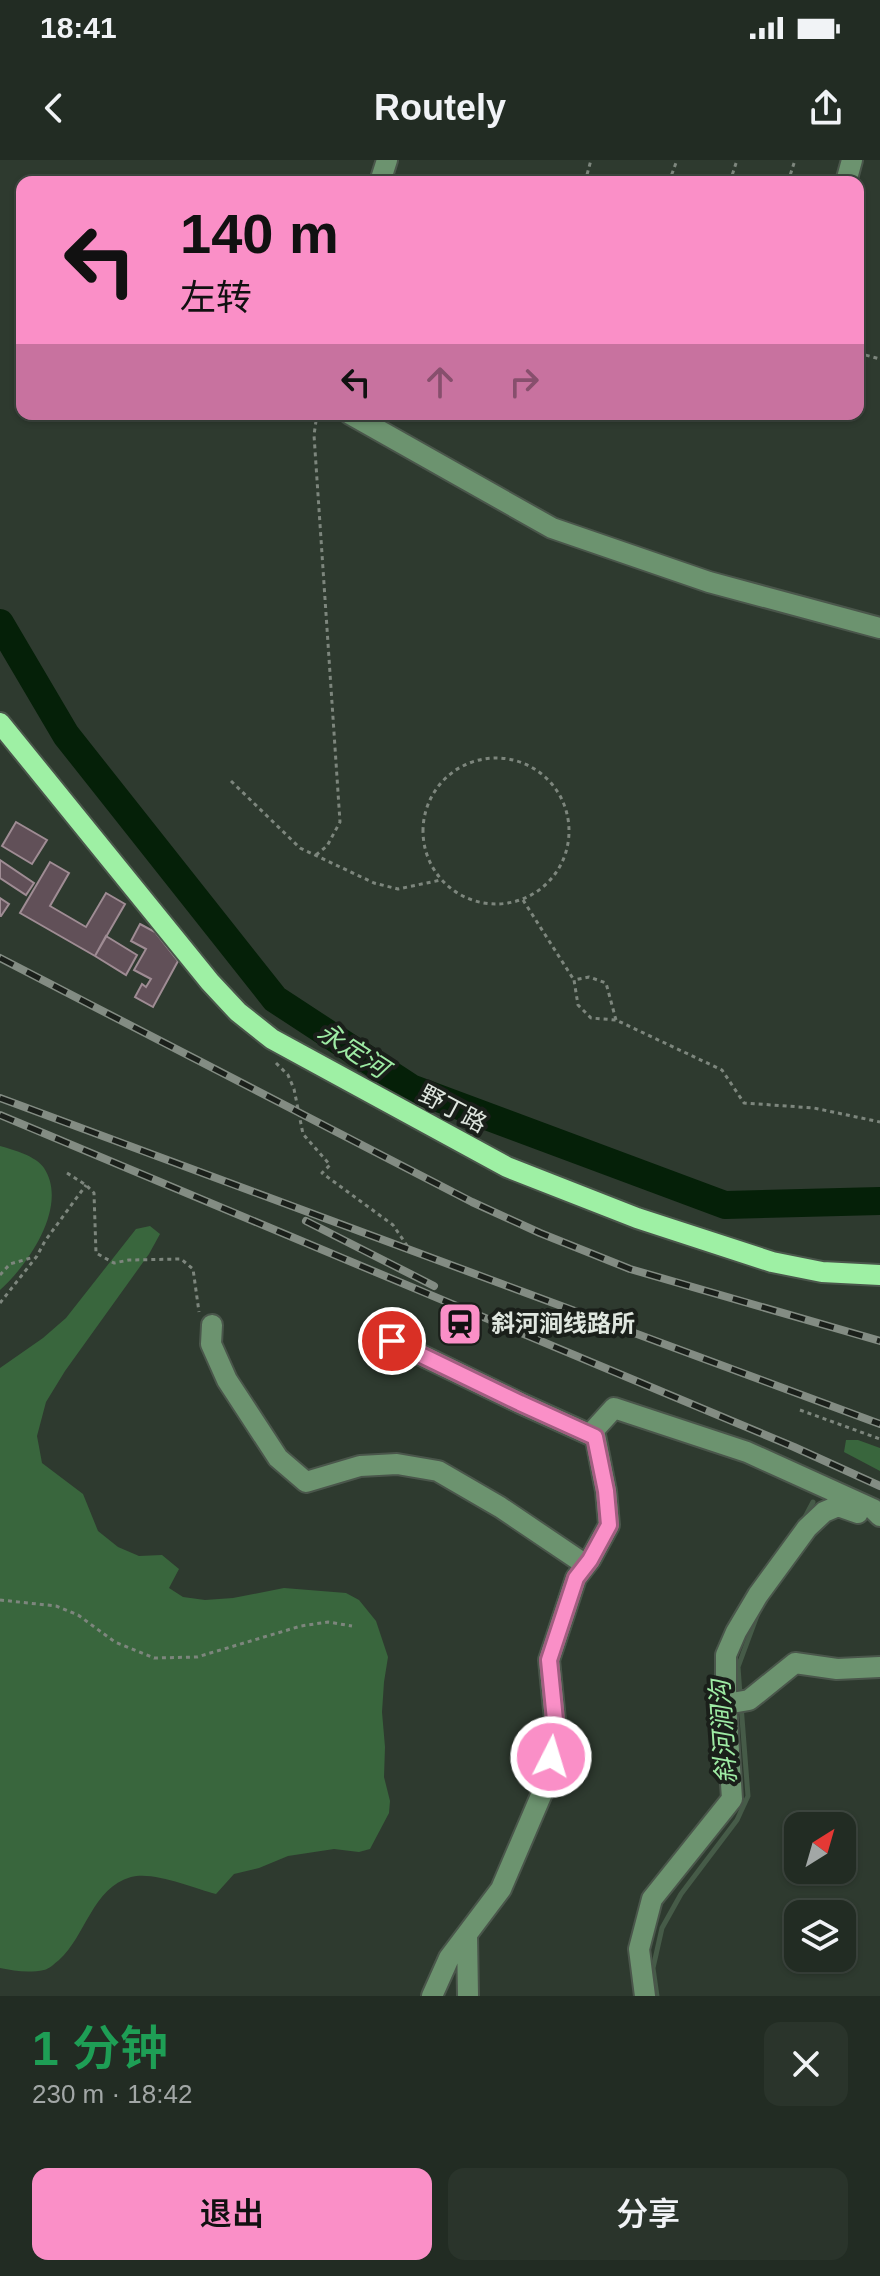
<!DOCTYPE html>
<html lang="zh">
<head>
<meta charset="utf-8">
<style>
  body { margin:0; font-family:Helvetica,"Noto Sans SC",sans-serif; background:#2a342b; color:#f1f3f6; height:100vh; display:flex; flex-direction:column; font-size:30px; white-space:nowrap }
  * { box-sizing:border-box; margin:0 }
  p { font-size:26px; color:#a2a7a6 }
  .icon { flex:none; width:44px; height:44px; fill:none; stroke:currentColor; stroke-width:2; stroke-linecap:round; stroke-linejoin:round }
  .map { position:relative; height:1836px; overflow:hidden }
  .sheet { display:flex; flex-direction:column; background:#222c23; flex:1 }
  .sheet>* { flex:none }
  .guide { position:absolute; left:16px; top:16px; width:848px; height:244px; border-radius:16px; box-shadow:0 2px 6px #0004,0 0 0 2px #3f4841; background:#fa8fc7; color:#111; overflow:hidden }
  .needle { width:52px; rotate:37deg }
  .buttons { position:absolute; left:784px; top:1652px; display:grid; gap:16px }
  .buttons a { display:grid; place-items:center; width:72px; height:72px; border-radius:16px; background:#222c23; box-shadow:0 2px 6px #0004,0 0 0 2px #3f4841; font-size:40px }
  .pin { position:absolute; display:grid; place-items:center; width:68px; height:68px; color:#fff; margin:-34px; border:4px solid #fff; border-radius:50%; box-shadow:0 2px 8px #0007 }
  .me { position:absolute; width:88px; margin:-44px; rotate:5deg; stroke-linejoin:round; filter:drop-shadow(0 0 6px #0008) }
  .turn { display:flex; align-items:center; gap:28px; height:168px; padding:0 32px; font-size:36px }
  .turn .icon { width:104px; height:104px; stroke-width:2.5 }
  .turn b { display:block; font-size:56px; line-height:68px }
  .lanes { display:flex; align-items:center; height:76px; padding:0 32px; background:#0003; justify-content:center; gap:40px; direction:ltr }
  .lanes .off { opacity:.35 }
  .round { display:grid; place-items:center; flex:none; width:84px; height:84px; border-radius:16px; background:#2a342b }
  .head { display:flex; align-items:center; justify-content:space-between; height:136px; padding:0 32px }
  h1 { font-size:48px; font-weight:600; line-height:60px; color:#1e9e55 }
  .button { display:flex; gap:16px; margin-top:auto; padding:16px 32px }
  .button a { flex:1; height:92px; border-radius:16px; background:#fa8fc7; color:#111; font-size:32px; font-weight:600; line-height:92px; text-align:center }
  .button a+a { background:#2a342b; color:#f1f3f6 }
  .status { display:flex; justify-content:space-between; align-items:center; height:56px; padding:0 40px; background:#222c23; direction:ltr }
  .status svg { height:22px; fill:currentColor }
  header { display:flex; justify-content:space-between; align-items:center; height:104px; padding:0 32px; background:#222c23; font-size:36px; font-weight:600 }
  .map>svg:first-child { display:block }
</style>
</head>
<body>
<div class="status"><b>18:41</b><svg viewBox="0 0 49 12"><path d="M0 12V9h3v3zM5 12V6h3v6zM10 12V3h3v9zM15 12V0h3v12zM26 1h20v11H26zM47 4h2v5h-2z"/></svg></div>
<header><svg class="icon" aria-label="back" viewBox="0 0 24 24"><path d="M15 5l-7 7 7 7"/></svg>Routely<svg class="icon" aria-label="share" viewBox="0 0 24 24"><path d="M12 15V3M7 8l5-5 5 5M5 13v7h14v-7"/></svg></header>
<div class="map">
<svg width="880" height="1836" viewBox="0 0 880 1836">
  <rect width="100%" height="100%" fill="#2e3a2f"/>
  <path fill="#39663d" d="M0,986C14,990 36,996 44,1008C69,1046 28,1105 0,1130Z
    M150,1066L160,1074L149,1094L65,1211L46,1242L37,1276L42,1303L83,1334L98,1371L118,1387L139,1396L162,1395L179,1409L169,1428L183,1437L205,1440L233,1438L284,1428L346,1433L359,1440L376,1461L388,1497L384,1522L382,1552L385,1587L384,1617L390,1641L389,1653L370,1689L359,1692L334,1689L288,1696L259,1708L234,1714L216,1734C193,1728 154,1711 131,1717C92,1728 86,1776 59,1800C54,1804 49,1809 44,1810C29,1813 14,1811 0,1808V1208L43,1178L66,1158L136,1069Z
    M846,1280H858L880,1288V1311L844,1292Z"/>
  <g fill="none" stroke-linecap="round" stroke-linejoin="round">
    <path stroke="#465b48" stroke-width="5" d="M803,1361L813,1342
      M740,1535L738,1507L758,1453
      M657,1836L653,1808L662,1768L681,1734L737,1660L748,1636L741,1545"/>
    <path stroke="#052008" stroke-width="28" d="M0,463L66,575L275,839L411,928L725,1045L880,1041"/>
  </g>
  <path fill="#615058" stroke="#9f8c94" stroke-width="2" d="M16,662L47,680L32,704L2,686Z
    M0,700L34,723L26,735L0,718Z
    M50,702L69,713L50,746L86,767L106,733L125,744L95,796L20,753Z
    M0,738L9,744L1,756H0Z
    M140,764L155,772L178,801L153,847L135,837L142,824L146,827L151,819L134,810L146,789L131,781Z
    M106,776L137,795L126,815L95,796Z"/>
  <g fill="none" stroke-linecap="round" stroke-linejoin="round">
    <g stroke="#4a564b" stroke-width="24">
      <path id="minor" d="M380,22L387,0
        M846,22L852,0
        M350,254L552,368L709,422L880,468
        M212,1165L211,1184L227,1220L278,1298L306,1322L360,1306L397,1304L438,1311L500,1347L586,1405
        M392,1181L520,1243L595,1277
        M726,1544V1495L736,1472L758,1435L807,1368L824,1352L838,1346L858,1353
        M467,1774L468,1836
        M432,1836L449,1798L501,1729L546,1624L556,1570L549,1500L576,1418L590,1400L609,1365L606,1331L594,1270L614,1248L747,1292L873,1349L880,1356
        M645,1836L639,1789L652,1739L732,1639L726,1544L749,1540L795,1503L837,1509L880,1507"/>
    </g>
    <g stroke="#4a564b" stroke-width="24">
      <path id="major" d="M0,563L210,822L238,852L272,879L507,1007L637,1058L772,1102L822,1112L880,1115"/>
    </g>
    <path stroke="#7d867d" stroke-width="3" stroke-dasharray="4 4" stroke-linecap="butt" d="M585,22L591,0
      M669,22L677,0
      M730,22L737,0
      M788,22L795,0
      M858,193L880,199
      M423 671a73 73 0 1 1 146 0a73 73 0 1 1-146 0Z
      M231,621L300,688L374,723L398,729L441,720
      M316,695L327,686L340,662L314,275L317,254
      M523,740L574,820
      M616,860L606,823L589,817L574,820L578,845L591,858L616,860L722,910L744,943L814,948L880,962
      M276,903L288,915L294,929L303,974L330,1005L322,1013L393,1065L410,1090
      M67,1013L86,1025L94,1033L96,1093L114,1103L129,1100L181,1099L193,1109L199,1152
      M0,1115L10,1104L34,1097
      M0,1143L37,1096L45,1081L86,1025
      M800,1250L880,1279
      M0,1440L56,1446L78,1455L115,1482L154,1498L197,1497L301,1466L328,1462L352,1466"/>
    <use href="#minor" stroke="#6c936f" stroke-width="20"/>
    <use href="#major" stroke="#9ef0a4" stroke-width="20"/>
    <g stroke="#838c83" stroke-width="8">
      <path id="rail" d="M0,798L472,1042L540,1073L630,1109L880,1181
        M0,938L880,1264
        M0,955L794,1287L880,1326
        M306,1061L434,1126"/>
    </g>
    <use href="#rail" stroke="#1a1f1a" stroke-width="5" stroke-dasharray="15" stroke-linecap="butt"/>
  </g>
  <g fill="none" stroke-linecap="round" stroke-linejoin="round">
    <g stroke="#a25d81" stroke-width="20">
      <path id="route" d="M392,1181L520,1243L595,1277L606,1331L609,1365L590,1400L576,1418L549,1500L556,1570L551,1597"/>
    </g>
    <use href="#route" stroke="#fa8fc7" stroke-width="14"/>
  </g>
  <defs>
    <g id="station-square" transform="scale(2.3)"><rect x="-9" y="-9" width="18" height="18" rx="4" fill="#fa8fc7" stroke="#1a1f1a"/><path d="M-3-6H3Q5-6 5-4V2Q5 4 3 4L4.5 6H3L1.5 4h-3L-3 6H-4.5L-3 4Q-5 4-5 2V-4Q-5-6-3-6ZM-3.5-4v3h7v-3ZM-3.5 1v1.5H-2V1ZM2 1v1.5H3.5V1Z" fill="#111"/></g>
  </defs>
  <g fill-rule="evenodd">
    <use href="#station-square" x="460" y="1164"/>
  </g>
  <g text-anchor="middle" stroke-width="8" stroke-linejoin="round" paint-order="stroke">
    <g font-size="24" fill="#dfe6df" stroke="#1a1f1a">
      <text transform="translate(453 949) rotate(28)" y="8">野丁路</text>
    </g>
    <g font-size="24" font-weight="bold" fill="#dfe6df" stroke="#1a1f1a" text-anchor="start">
      <text x="491" y="1172">斜河涧线路所</text>
    </g>
    <g font-size="26" font-style="italic" fill="#9eeba4" stroke="#1a1f1a">
      <text transform="translate(353 890) rotate(33)" y="9">永定河</text>
      <text transform="translate(723 1572) rotate(-94)" y="9">斜河涧沟</text>
    </g>
  </g>
</svg>
<div class="buttons">
<a><svg class="needle" viewBox="-14 -14 28 28"><path d="M0-13l5 13h-10z" fill="#e53935"/><path d="M0 13l5-13h-10z" fill="#a2a7a6"/></svg></a>
<a><svg class="icon" aria-label="layers" viewBox="0 0 24 24"><path d="M12 4l9 5-9 5-9-5zM3 14l9 5 9-5"/></svg></a>
</div>
<div class="pin" style="left:392px;top:1181px;background:#d93025"><svg class="icon" aria-label="arrive" viewBox="0 0 24 24"><path d="M6 21V4h12l-3 4 3 4H6"/></svg></div>
<svg class="me" style="left:551px;top:1597px" viewBox="-20 -20 40 40"><circle r="17" fill="#fa8fc7" stroke="#fff" stroke-width="3"/><path d="M0-11L8 9 0 5-8 9z" fill="#fff"/></svg>
<div class="guide">
<div class="turn"><svg class="icon" aria-label="left" viewBox="0 0 24 24"><path d="M17 20v-9H6M10 6l-5 5 5 5"/></svg><div><b>140 m</b>左转</div></div>
<div class="lanes"><svg class="icon" aria-label="left" viewBox="0 0 24 24"><path d="M17 20v-9H6M10 6l-5 5 5 5"/></svg><svg class="icon off" aria-label="ahead" viewBox="0 0 24 24"><path d="M12 20V5M6 11l6-6 6 6"/></svg><svg class="icon off" aria-label="right" viewBox="0 0 24 24"><path d="M7 20v-9h11M14 6l5 5-5 5"/></svg></div>
</div>
</div>
<section class="sheet">
<div class="head"><div><h1>1 分钟</h1><p>230 m · 18:42</p></div><a class="round"><svg class="icon" aria-label="close" viewBox="0 0 24 24"><path d="M6 6l12 12M18 6L6 18"/></svg></a></div>
<div class="button"><a>退出</a><a>分享</a></div>
</section>
</body>
</html>
